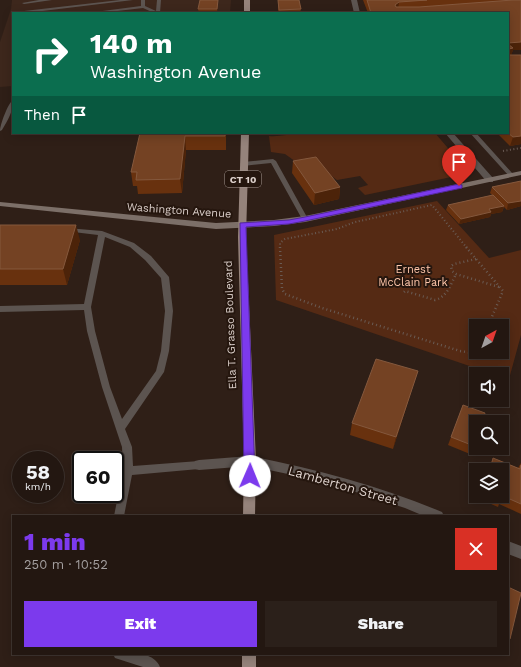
<!DOCTYPE html>
<html lang="en">
<head>
<meta charset="utf-8">
<style>
  body { margin:0; font-family:"Work Sans",sans-serif; background:#2b201a; color:#f1f3f6; height:100vh; display:flex; flex-direction:column; font-size:15px; white-space:nowrap }
  * { box-sizing:border-box; margin:0 }
  p { font-size:13px; color:#a39f9f }
  .icon { flex:none; width:22px; height:22px; fill:none; stroke:currentColor; stroke-width:2; stroke-linecap:round; stroke-linejoin:round }
  .map { position:relative; flex:1; overflow:hidden }
  .panel { position:absolute; left:12px; top:515px; width:497px; height:140px; display:flex; flex-direction:column; background:#231711; border-radius:0px; box-shadow:0 2px 10px #0003,0 0 0 1px #403631 }
  .panel>* { flex:none }
  .top-card { position:absolute; left:12px; top:12px; width:497px; height:122px; border-radius:0px; box-shadow:0 2px 10px #0003,0 0 0 1px #403631; background:#0b6e4f; color:#fff; overflow:hidden }
  .needle { width:26px; rotate:40deg }
  .fabs { position:absolute; left:469px; top:319px; display:grid; gap:8px }
  .fabs a { display:grid; place-items:center; width:40px; height:40px; border-radius:0px; background:#231711; box-shadow:0 2px 10px #0003,0 0 0 1px #403631; font-size:20px }
  .speed { position:absolute; left:12px; top:451px; display:flex; gap:8px; font-size:20px; font-weight:700; text-align:center }
  .speed>* { display:grid; place-content:center; width:52px; height:52px; border-radius:50%; background:#231711; box-shadow:0 2px 10px #0003,0 0 0 1px #403631; line-height:1 }
  .speed small { font-size:10px; font-weight:400 }
  .speed .limit { border:2px solid #111; border-radius:6px; background:#fff; color:#111 }
  .pin { position:absolute; display:grid; place-items:center; width:34px; height:34px; color:#fff; margin:-41px -17px; border-radius:50% 50% 50% 0; rotate:-45deg; box-shadow:0 0 4px #0007 }
  .pin .icon { rotate:45deg }
  .me { position:absolute; width:44px; margin:-22px; rotate:1deg; stroke-linejoin:round; filter:drop-shadow(0 0 3px #0008) }
  .turn { display:flex; align-items:center; gap:14px; height:84px; padding:0 12px; font-size:18px }
  .turn .icon { width:52px; height:52px; stroke-width:2.5 }
  .turn b { display:block; font-size:28px; line-height:34px }
  .then { display:flex; align-items:center; height:38px; padding:0 12px; background:#0003; gap:8px; font-size:15px }
  .round { display:grid; place-items:center; flex:none; width:42px; height:42px; border-radius:0px; background:#2b201a }
  .head { display:flex; align-items:center; justify-content:space-between; height:68px; padding:0 12px }
  h1 { font-size:24px; font-weight:800; line-height:30px; color:#7c3aed }
  .button { display:flex; gap:8px; margin-top:auto; padding:8px 12px }
  .button a { flex:1; height:46px; border-radius:0px; background:#7c3aed; color:#fff; font-size:16px; font-weight:800; line-height:46px; text-align:center }
  .button a+a { background:#2b201a; color:#f1f3f6 }
  .map>svg:first-child { display:block }
</style>
</head>
<body>
<div class="map">
<svg width="521" height="667" viewBox="0 0 521 667">
  <rect width="100%" height="100%" fill="#2f1f17"/>
  <path fill="#3d271c" d="M12,0H231L230,13H13V86L0,87V42L11,9Z"/>
  <path fill="#552a14" fill-rule="evenodd" d="M299,133H435L465,168L461,175L365,195L358,188L368,185L360,176L337,180L317,166L299,164L285,154L271,152L269,136C279,137 289,134 299,133Z
    M437,201L489,258L521,250V335L509,379L502,377V374H493L276,300L274,235ZM476,326H502V352H476Z"/>
  <g fill="none" stroke-linecap="round" stroke-linejoin="round">
    <path stroke="#6a5b54" stroke-width="2" stroke-dasharray="1 2.5" stroke-linecap="butt" d="M277,134L285,133
      M503,151L521,148
      M280,248V243L285,239L337,229L355,222L432,205L467,248"/>
    <path stroke="#6a5b54" stroke-width="2.5" stroke-dasharray="1 3" stroke-linecap="butt" d="M280,247L282,289L285,294L322,308L460,351L473,353L476,351
      M466,247L503,291L488,326
      M476,259L454,264L451,266L452,271L456,274L499,287
      M404,292L405,291L435,300C447,297 451,284 456,274"/>
    <path fill="#5c5450" fill-rule="evenodd" d="M39,0H52L24,4L22,3Z
      M120,0H133L26,13L22,12L24,11Z
      M141,0H145V6L156,11L157,0H161L160,13H154L143,8L100,13H87L141,6Z
      M13,100C13,112 8,120 2,130L0,131C0,125 8,103 13,100Z
      M470,133H476L513,174V176H509Z
      M273,159L276,161L308,219L307,220H303L302,219L271,163L243,166L240,164L243,162Z
      M67,228L102,231L134,243L151,256L169,277L173,311L169,351L164,372L125,429L132,447L133,466L199,461L202,462L204,465L202,468L199,469L132,475L124,516H114L123,471L122,447L102,387L87,331L84,310L0,312V306L84,304L98,235L65,231L64,230ZM105,237L130,247L145,260L161,278L165,311L161,351L156,371L122,419L110,387L95,331L91,307Z
      M113,654C128,654 153,650 160,667H143L115,658Z"/>
    <path fill="#5c5450" fill-rule="evenodd" d="M351,0H357L360,13H354Z
      M445,133H453L493,178V182H487Z
      M250,456C316,469 380,486 442,512L444,516H424L405,508L325,482L250,466L199,470L195,469L193,465L195,461L199,460Z
      M508,541L521,546V559L508,554Z"/>
    <path fill="#7c6f68" fill-rule="evenodd" d="M521,171V175L305,222L274,226L216,229L0,206V202L216,223L274,220L305,216Z"/>
    <path fill="#95837b" fill-rule="evenodd" d="M244,0H250V13H244Z
      M241,133H249L246,237L256,461L255,516H243L244,461L238,237Z
      M242,654H256V667H242Z"/>
  </g>
  <path fill="#68310e" d="M278,0H299L301,9L300,13H278Z
    M363,0H521V50H513L511,55H521V144L510,146L497,133H508V13H368Z
    M218,3L217,13H199L198,9Z
    M140,133H226V150H186L182,193L138,194L137,186H133L131,172Z
    M293,161L340,187L339,199L314,205L292,173Z
    M521,181V206L507,210L504,207L502,212L491,214L490,217L459,224L446,210L448,205L492,195L490,193L492,187Z
    M0,225L80,240L67,285H0Z
    M418,371L414,383L393,449L350,435L352,423Z
    M463,405L474,446L470,454L448,445Z
    M493,458L518,468L521,463V514L499,504L498,507L482,500L484,496H502V470H488Z"/>
  <path fill="#4c2309" d="M399,2L398,10L395,5Z
    M521,42V50H513L511,56L508,57V43Z
    M185,136L186,150L182,193L180,179Z
    M521,136V144L510,146L513,137Z
    M340,187L339,199L314,205L315,193Z
    M521,201V206L507,210L508,203Z
    M504,206L502,212L491,214L490,217L459,224L461,219L489,209Z
    M76,225L80,240L67,285L63,269Z
    M418,371L414,383L393,449L396,437Z"/>
  <path fill="#744223" stroke="#84583d" d="M200,0H218L217,9H198Z
    M278,0H299L301,9L279,10Z
    M367,0H427L399,2L395,5L396,7H419L513,0H521V42L508,43V13H371Z
    M508,44L513,48L509,49V55H521V136L513,137L508,133Z
    M140,133H225V136H185L180,179L136,180L137,172H131Z
    M316,157L340,187L315,193L293,161Z
    M521,181V201L508,203L492,187Z
    M493,195L504,206L489,209L491,212L461,219L448,205Z
    M0,225H76L63,269H0Z
    M376,359L418,371L396,437L352,423Z
    M463,405L485,413L482,422H476V439L474,446L451,437Z
    M493,458L520,469L521,465V504L503,496L502,499L494,496H502V470H490Z
    M508,587L521,593L510,639L508,638Z"/>
  <path fill="#7c3aed" stroke="#51269a" d="M459,184L462,185V188L305,221L289,224L246,227L255,476L254,480L250,481L246,480L244,476L240,223L289,220L305,217Z"/>
  <g text-anchor="middle" stroke-width="4" stroke-linejoin="round" paint-order="stroke">
    <rect fill="#25160e" stroke="#a59892" stroke-width="1" x="225" y="171" width="36" height="16" rx="3"/>
    <g font-size="10" font-weight="bold" fill="#dcd0cb">
      <text x="243" y="183">CT 10</text>
    </g>
    <g font-size="11" fill="#dcd0cb" stroke="#25160e">
      <text transform="translate(179 210) rotate(4)" y="4">Washington Avenue</text>
      <text transform="translate(230 325) rotate(-92)" y="4">Ella T. Grasso Boulevard</text>
    </g>
    <g font-size="11" fill="#ffc6aa" stroke="#25160e">
      <text x="413" y="273">Ernest<tspan x="413" dy="13">McClain Park</tspan></text>
    </g>
    <g font-size="13" fill="#dcd0cb" stroke="#25160e">
      <text transform="translate(343 485) rotate(16)" y="5">Lamberton Street</text>
    </g>
  </g>
</svg>
<div class="fabs">
<a><svg class="needle" viewBox="-14 -14 28 28"><path d="M0-13l5 13h-10z" fill="#e53935"/><path d="M0 13l5-13h-10z" fill="#a39f9f"/></svg></a>
<a><svg class="icon" aria-label="sound" viewBox="0 0 24 24"><path d="M4 9h4l5-4v14l-5-4H4zM17 9q2 3 0 6"/></svg></a>
<a><svg class="icon" aria-label="search" viewBox="0 0 24 24"><circle cx="10" cy="10" r="6"/><path d="M15 15l6 6"/></svg></a>
<a><svg class="icon" aria-label="layers" viewBox="0 0 24 24"><path d="M12 4l9 5-9 5-9-5zM3 14l9 5 9-5"/></svg></a>
</div>
<div class="speed"><div>58<small>km/h</small></div><div class="limit">60</div></div>
<div class="pin" style="left:459px;top:186px;background:#d93025"><svg class="icon" aria-label="arrive" viewBox="0 0 24 24"><path d="M6 21V4h12l-3 4 3 4H6"/></svg></div>
<svg class="me" style="left:250px;top:476px" viewBox="-20 -20 40 40"><circle r="19" fill="#fff"/><path d="M0-13L10 11 0 6-10 11z" fill="#7c3aed"/></svg>
<div class="top-card">
<div class="turn"><svg class="icon" aria-label="right" viewBox="0 0 24 24"><path d="M7 20v-9h11M14 6l5 5-5 5"/></svg><div><b>140 m</b>Washington Avenue</div></div>
<div class="then">Then<svg class="icon" aria-label="arrive" viewBox="0 0 24 24"><path d="M6 21V4h12l-3 4 3 4H6"/></svg></div>
</div>
<section class="panel">
<div class="head"><div><h1>1 min</h1><p>250 m · 10:52</p></div><a class="round" style="background:#d93025;color:#fff"><svg class="icon" aria-label="close" viewBox="0 0 24 24"><path d="M6 6l12 12M18 6L6 18"/></svg></a></div>
<div class="button"><a>Exit</a><a>Share</a></div>
</section>
</div>
</body>
</html>
